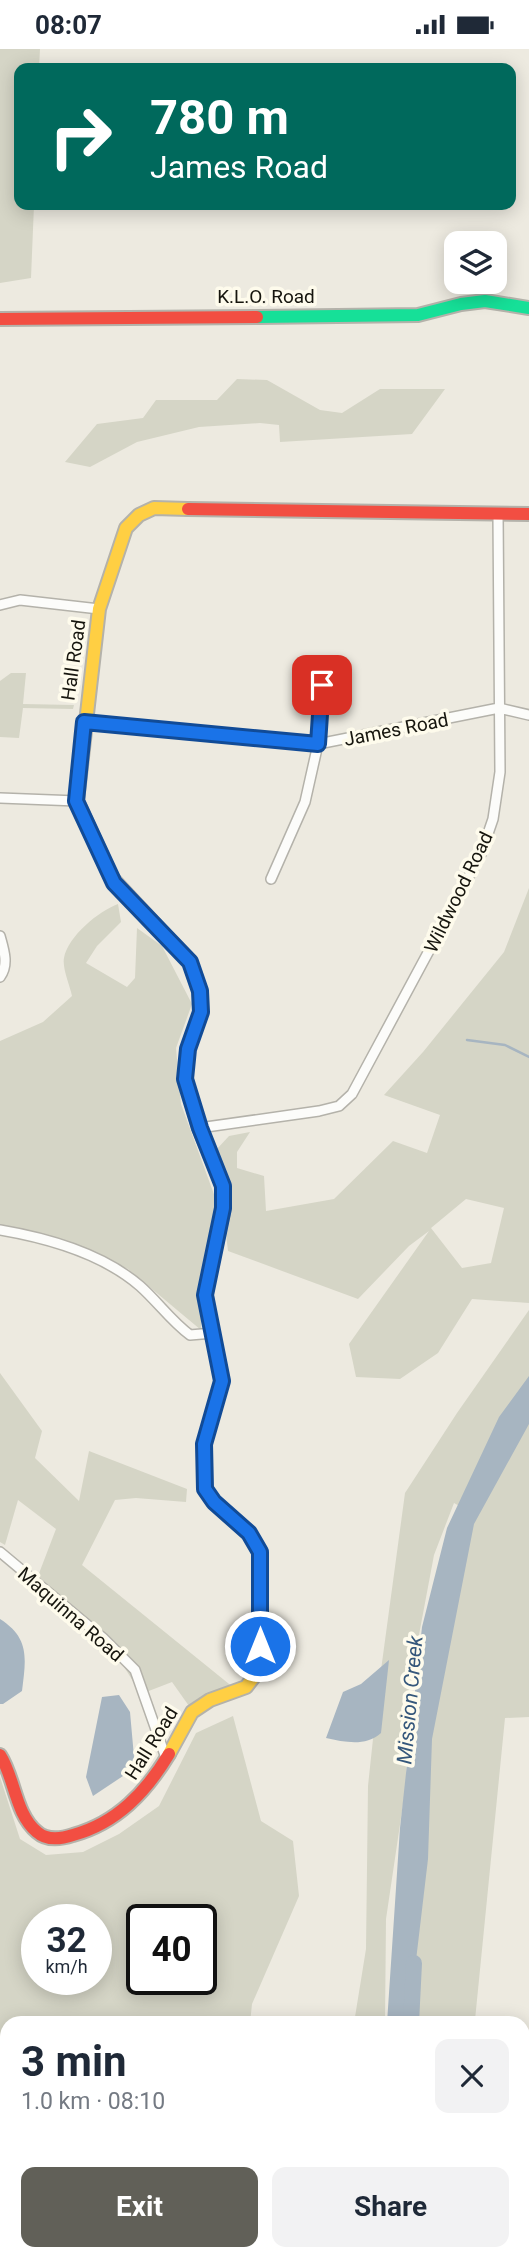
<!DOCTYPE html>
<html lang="en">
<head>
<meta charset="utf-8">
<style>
  body { margin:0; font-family:Roboto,sans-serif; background:#f2f2f3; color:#1f2937; height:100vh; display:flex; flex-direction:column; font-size:26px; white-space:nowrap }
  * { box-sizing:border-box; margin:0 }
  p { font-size:23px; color:#747a83 }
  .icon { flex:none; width:38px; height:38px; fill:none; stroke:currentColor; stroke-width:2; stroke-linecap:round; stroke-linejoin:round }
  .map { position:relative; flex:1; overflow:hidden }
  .side { position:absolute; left:0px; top:1967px; width:530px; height:245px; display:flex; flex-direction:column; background:#fff; border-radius:21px 21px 0 0; box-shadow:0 4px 18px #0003 }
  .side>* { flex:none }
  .banner { position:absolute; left:14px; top:14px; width:502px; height:147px; border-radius:14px; box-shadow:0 4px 18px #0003; background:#00695c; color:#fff; overflow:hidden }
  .fabs { position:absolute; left:444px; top:182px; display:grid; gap:14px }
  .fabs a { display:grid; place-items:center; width:63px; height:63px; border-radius:14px; background:#fff; box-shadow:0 4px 18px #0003; font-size:35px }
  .speed { position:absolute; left:21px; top:1855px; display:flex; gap:14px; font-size:35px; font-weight:700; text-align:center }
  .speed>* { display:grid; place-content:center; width:91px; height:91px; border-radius:50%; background:#fff; box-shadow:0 4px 18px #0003; line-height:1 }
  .speed small { font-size:18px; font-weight:400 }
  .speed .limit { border:4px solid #111; border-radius:10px; background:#fff; color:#111 }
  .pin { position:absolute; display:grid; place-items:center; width:60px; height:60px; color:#fff; margin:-30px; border-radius:14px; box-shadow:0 4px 10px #0006 }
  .me { position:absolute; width:77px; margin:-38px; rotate:0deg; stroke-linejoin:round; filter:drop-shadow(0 0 5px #0008) }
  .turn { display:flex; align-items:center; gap:24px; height:147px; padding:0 21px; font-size:32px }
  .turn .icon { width:91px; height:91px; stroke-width:2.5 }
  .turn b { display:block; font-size:49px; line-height:60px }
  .round { display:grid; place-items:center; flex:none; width:74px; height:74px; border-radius:14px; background:#f2f2f3 }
  .headline { display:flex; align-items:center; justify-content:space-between; height:119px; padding:0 21px }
  h1 { font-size:42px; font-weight:700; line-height:52px }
  .primary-button { display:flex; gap:14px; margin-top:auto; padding:14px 21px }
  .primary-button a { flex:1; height:80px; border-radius:14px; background:#616058; color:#fff; font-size:28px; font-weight:700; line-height:80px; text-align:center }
  .primary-button a+a { background:#f2f2f3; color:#1f2937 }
  .status { display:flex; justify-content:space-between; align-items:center; height:49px; padding:0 35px; background:#fff; direction:ltr }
  .status svg { height:19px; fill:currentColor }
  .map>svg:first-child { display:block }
</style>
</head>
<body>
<div class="status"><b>08:07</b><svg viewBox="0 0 49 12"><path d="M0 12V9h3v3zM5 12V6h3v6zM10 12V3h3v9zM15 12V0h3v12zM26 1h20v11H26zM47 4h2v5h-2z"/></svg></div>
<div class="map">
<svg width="529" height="2212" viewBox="0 0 529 2212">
  <rect width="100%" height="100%" fill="#edeae0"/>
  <path fill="#d5d5c6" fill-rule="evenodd" d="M0,0H40L39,19H19V156H34L31,229L0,234Z
    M237,330L267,331L320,361L342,364L380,340H445L412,385L280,393L279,376L260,374L199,378L137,393L90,418L65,413L97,375L143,369L156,351H217Z
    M11,624H26L23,655L74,656L73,660L23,659L19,689L0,688V632Z
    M529,839V1254L472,1250L438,1304L400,1330L356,1328L349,1295L429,1182L409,1197L358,1250L228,1202L216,1101L229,1087L250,1083L237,1103V1119L264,1127L266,1162L334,1150L393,1092L427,1104L440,1066L384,1046L423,1003L504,903ZM466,1150L504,1159L491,1214L462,1219L431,1179Z
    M118,855L121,873L97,897L86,914L127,938L135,929L137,879L162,897L192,955L176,999L181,1055L223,1170L202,1218L201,1281L128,1220L32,1183L0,1181V992L43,973L72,947C70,937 62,919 64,909C68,887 99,862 118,855Z
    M529,1261V1668L505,1669L475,1971L474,1974H390L461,1458L454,1454L434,1506L409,1639L406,1735L386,1870L385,1974H354L366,1900L368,1737L378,1643L405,1444L457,1364Z
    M0,1324L42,1382L35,1409L79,1452L89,1402L187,1440L186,1453L136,1449L115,1451L82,1516L234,1639L189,1657L172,1633L141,1645L101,1581L38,1527L56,1480L18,1451L5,1496L0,1493Z
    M233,1667L261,1772L293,1792L299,1847L252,1955L250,1974H7V2205H317L314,2212H0V1728L20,1790L46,1806L83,1803L119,1785L159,1757L196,1684ZM37,1871H96V1930H37ZM142,1871H201V1930H142Z
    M329,2205H430V2212H326Z"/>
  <path fill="#a7b5c1" d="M529,1327V1375L474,1475L432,1690L428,1810L410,1962L407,1974H387L400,1779L422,1578L447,1479L499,1368Z
    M0,1570C30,1589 26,1610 22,1642L3,1655H0Z
    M389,1611L381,1684C365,1698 345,1693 326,1689L343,1643L361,1635Z
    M119,1646L130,1663L135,1719L93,1747L86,1728L102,1648Z"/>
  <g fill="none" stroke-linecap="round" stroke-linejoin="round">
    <path stroke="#a7b5c1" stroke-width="2.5" d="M467,991L505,996L529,1008"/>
    <path stroke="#a7b5c1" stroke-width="16" d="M411,1974L414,1914"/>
    <g stroke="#b4b2aa" stroke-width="12">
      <path id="street" d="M0,556L20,551L99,560
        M84,673L318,695L499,659L529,666
        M0,749L77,752
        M271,830L305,753L318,695L322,636
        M0,887C4,901 9,916 0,928
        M199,1079L319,1062L339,1057L352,1045L481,805L493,770L500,723L498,465
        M0,1181C47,1189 103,1205 140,1237C158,1253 171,1272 190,1286L213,1284
        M0,1503L103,1589L135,1621L166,1709
        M441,2212V2205"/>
    </g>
    <g stroke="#b4b2aa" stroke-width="16">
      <path id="fast" d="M257,268L418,266L461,255L485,252L529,259
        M112,829L190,913L200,942L201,963L188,1000L185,1029L199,1079L223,1137L224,1159L219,1181"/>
    </g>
    <g stroke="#b4b2aa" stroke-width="16">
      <path id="slow" d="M112,829L77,752L99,560L126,479L139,466L154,459L188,460
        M169,1705L192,1663L210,1651L246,1638L260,1620V1503L249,1484L214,1453L205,1440L204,1395L222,1332L205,1246L219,1181"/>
    </g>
    <g stroke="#b4b2aa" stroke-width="16">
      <path id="jam" d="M0,270L257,268
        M188,460L529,465
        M0,1706C15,1729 15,1765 37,1783C47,1792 61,1790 73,1786C117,1774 146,1743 169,1705"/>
    </g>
    <use href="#street" stroke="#fcfcfa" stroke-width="9"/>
    <use href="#fast" stroke="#16e098" stroke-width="12"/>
    <use href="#slow" stroke="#ffcf43" stroke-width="12"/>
    <use href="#jam" stroke="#f24e42" stroke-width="12"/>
  </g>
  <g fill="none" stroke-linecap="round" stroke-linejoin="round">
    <g stroke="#114b97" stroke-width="18">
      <path id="route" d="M260,1597V1503L249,1484L214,1453L205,1440L204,1395L222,1332L205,1246L223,1159V1137L200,1079L185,1030L188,1000L201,963L200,942L190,913L114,834L76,752L84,673L318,695L322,636"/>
    </g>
    <use href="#route" stroke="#1a73e8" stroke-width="12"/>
  </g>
  <g text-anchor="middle" stroke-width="7" stroke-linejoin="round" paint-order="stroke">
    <g font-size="19" fill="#16150e" stroke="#fefbec">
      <text x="266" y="254">K.L.O. Road</text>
      <text transform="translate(73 611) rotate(-82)" y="7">Hall Road</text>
      <text transform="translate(396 680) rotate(-11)" y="7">James Road</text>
      <text transform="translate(458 843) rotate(-64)" y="7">Wildwood Road</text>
      <text transform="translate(71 1565) rotate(41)" y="7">Maquinna Road</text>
      <text transform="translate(151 1694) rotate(-58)" y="7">Hall Road</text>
    </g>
    <g font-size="21" font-style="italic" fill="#35577b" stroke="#fefbec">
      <text transform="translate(410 1651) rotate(-85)" y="7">Mission Creek</text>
    </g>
  </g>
</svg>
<div class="fabs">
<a><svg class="icon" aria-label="layers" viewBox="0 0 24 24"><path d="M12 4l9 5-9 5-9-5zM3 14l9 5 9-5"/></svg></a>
</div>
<div class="speed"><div>32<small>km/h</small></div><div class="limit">40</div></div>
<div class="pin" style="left:322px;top:636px;background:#d93025"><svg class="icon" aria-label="arrive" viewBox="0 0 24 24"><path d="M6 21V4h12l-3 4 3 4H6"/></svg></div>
<svg class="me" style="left:260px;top:1597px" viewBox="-20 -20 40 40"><circle r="17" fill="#1a73e8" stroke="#fff" stroke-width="3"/><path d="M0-11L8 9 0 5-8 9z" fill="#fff"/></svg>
<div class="banner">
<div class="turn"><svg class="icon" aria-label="right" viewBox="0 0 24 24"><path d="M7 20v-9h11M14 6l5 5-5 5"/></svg><div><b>780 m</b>James Road</div></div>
</div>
<section class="side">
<div class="headline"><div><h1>3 min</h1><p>1.0 km · 08:10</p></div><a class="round"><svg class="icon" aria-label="close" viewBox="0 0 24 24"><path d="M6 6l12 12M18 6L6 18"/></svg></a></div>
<div class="primary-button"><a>Exit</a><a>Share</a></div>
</section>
</div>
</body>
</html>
